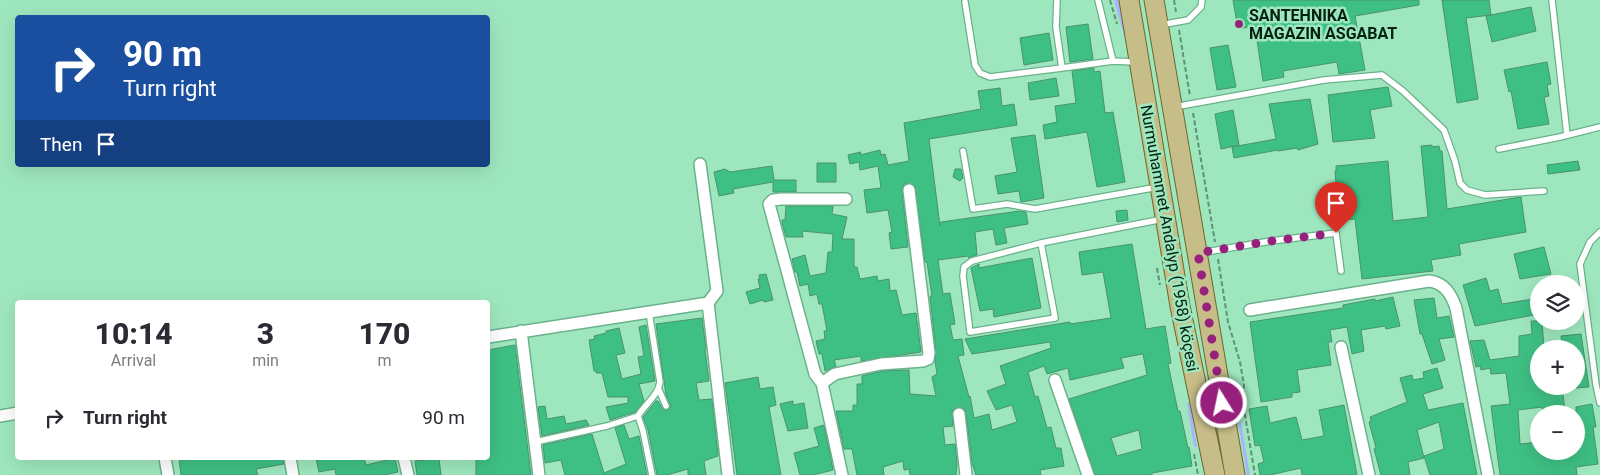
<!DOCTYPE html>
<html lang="en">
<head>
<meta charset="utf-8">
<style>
  body { margin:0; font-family:Roboto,sans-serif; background:#f2f2f3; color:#2b2b33; height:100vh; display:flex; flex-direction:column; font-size:19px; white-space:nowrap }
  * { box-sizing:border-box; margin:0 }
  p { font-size:16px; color:#7c7c81 }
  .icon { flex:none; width:28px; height:28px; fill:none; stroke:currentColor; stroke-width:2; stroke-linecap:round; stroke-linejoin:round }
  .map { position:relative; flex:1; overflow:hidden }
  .side { position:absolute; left:15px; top:300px; width:475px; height:160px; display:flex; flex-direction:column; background:#fff; border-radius:5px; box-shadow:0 5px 20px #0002 }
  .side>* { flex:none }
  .top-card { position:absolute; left:15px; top:15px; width:475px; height:152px; border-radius:5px; box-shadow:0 5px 20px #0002; background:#1a4fa0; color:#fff; overflow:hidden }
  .buttons { position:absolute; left:1530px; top:275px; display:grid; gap:10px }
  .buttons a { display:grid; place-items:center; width:55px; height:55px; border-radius:50%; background:#fff; box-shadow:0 5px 20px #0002; font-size:25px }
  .pin { position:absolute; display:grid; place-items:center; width:42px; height:42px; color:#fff; margin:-51px -21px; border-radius:50% 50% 50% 0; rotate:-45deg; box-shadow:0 0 5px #0007 }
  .pin .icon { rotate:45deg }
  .me { position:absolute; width:55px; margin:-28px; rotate:350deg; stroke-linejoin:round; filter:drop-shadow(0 0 4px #0008) }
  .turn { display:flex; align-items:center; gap:18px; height:105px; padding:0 25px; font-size:22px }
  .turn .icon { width:65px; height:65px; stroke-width:2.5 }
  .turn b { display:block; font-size:35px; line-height:42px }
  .then { display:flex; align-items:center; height:48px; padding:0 25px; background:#0003; gap:10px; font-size:19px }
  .eta { display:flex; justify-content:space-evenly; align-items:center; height:85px; text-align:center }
  .eta b { font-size:30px; font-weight:800; line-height:35px }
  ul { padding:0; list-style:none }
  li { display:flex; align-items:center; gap:15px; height:65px; padding:0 25px }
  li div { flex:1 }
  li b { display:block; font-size:19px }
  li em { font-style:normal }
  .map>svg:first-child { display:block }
</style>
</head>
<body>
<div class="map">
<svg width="1600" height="475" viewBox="0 0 1600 475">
  <rect width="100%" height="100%" fill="#9ee7be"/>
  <path fill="#abb3fd" d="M1114,0H1122L1126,43Z
    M1187,403H1190L1197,447H1194Z
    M1238,422H1241L1250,475H1247Z"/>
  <path fill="#3ec084" stroke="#4a926d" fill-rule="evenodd" d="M1233,0H1419V5L1355,16L1365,70L1339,74L1337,62L1283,71L1284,77L1263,81L1255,26L1238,29Z
    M1442,0H1489L1491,15L1466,18L1478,99L1457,103Z
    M1531,7L1536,31L1492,42L1486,16Z
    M1088,24L1093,59L1070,62L1066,27Z
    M1049,33L1053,60L1024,65L1020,38Z
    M1228,45L1236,87L1217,90L1210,48Z
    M1547,62L1551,84L1547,85L1549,96L1544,97L1549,124L1518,129L1511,91L1509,92L1504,70Z
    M1094,68V72L1100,71L1105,113L1113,112L1125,182L1097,187L1087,132L1045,139L1043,125L1057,122L1055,106L1076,103L1072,71Z
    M1056,78L1059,96L1030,100L1028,83Z
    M1388,87L1392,106L1370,110L1375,138L1333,142L1328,95Z
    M1000,88L1002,106L1014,104L1017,125L929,139L940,226L941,222L1019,211L1026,212L1028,224L1004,228L1007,243L996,245L993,229L975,232L977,255L969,258L968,256L938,260L943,294L950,293L955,324L950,325L953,340L962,339L964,355L958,356L969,397L970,396L974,418L989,414L992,430L1017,422L1012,405L996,410L987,391L1006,384L1000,366L1051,348L1050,342L972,354L965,339L1070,322V324L1111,318L1103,272L1082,275L1079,252L1132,244L1146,329L1165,326L1171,363L1168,364L1178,411H1180L1188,448L1189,447L1192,466L1152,473V475H1095L1069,399L1147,375L1143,354L1121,358L1124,368L1070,380L1068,368L1047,374L1044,366L1028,372L1035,397L1038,396L1047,428L1051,427L1056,448H1061L1064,466L1040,470L1041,475H976L972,463L966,413L965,409L959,407L952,411L953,426L943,427L945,445L955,444L957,463L956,475H910L909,469L904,470L903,461L883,467L884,475H857L852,449H844L836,411H853V405H857V384H862V376L882,371L909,370L910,394L936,396L932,377L937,374L935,361L936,352L930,296H932L927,262H925L915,186L908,183L904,184L902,190L908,247L891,249L889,233L892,232L888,210L867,213L864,190L881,188L878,166L860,170L859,162L850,164L848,155L861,152L860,155L880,150L881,155L885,154L888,165L909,161L904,123L981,109L978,91ZM1139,430L1142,449L1117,456L1111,438Z
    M1310,99L1318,144L1298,150L1297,148L1278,151V150L1234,158L1232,147L1276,139L1269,104Z
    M1233,110L1239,145L1221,149L1215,114Z
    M1035,135L1044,198L1021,202L1019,191L998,194L995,176L1017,172L1011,138Z
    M1432,145V147L1439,146L1440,151H1442L1447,209L1521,197L1526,232L1459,244L1461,255L1431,260L1433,271L1362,279L1355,219L1339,220L1335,171H1336V166L1388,161L1393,221L1428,217L1421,146Z
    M1578,161L1580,170L1548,174L1547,165Z
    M817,163H836V182H817Z
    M772,166L774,180H796V192H773V182L733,189L734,193L719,196L714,172L725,169L730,172Z
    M955,169H961L963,178L960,181L953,177Z
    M786,206H833L832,214L847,217L842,239H854V267H857L860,279L877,276L878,281L889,279L890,291L896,290L902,315L916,313L921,352L861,361V356L834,360L836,366L825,371L822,354H819L816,341L825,339L824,331H827L822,304H819L817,294L810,296L808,284L800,286L797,272H795L792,259L805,255L810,276L826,273L828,252H832L833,234L802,231L803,237H786L782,223V220H785Z
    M1127,210L1128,220L1117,222L1116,211Z
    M1544,247L1551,274L1520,279L1514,254Z
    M1032,258L1041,308L994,317L993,309L980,311L971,268L979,264V268Z
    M766,274L773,300L764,302L763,300L750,304L746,292L760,288L758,279H760L759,275Z
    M1486,278L1490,291L1498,289L1502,304L1539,298V314L1475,326L1463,285Z
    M1393,297L1400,326L1386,329L1385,326L1361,330L1364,351L1352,354L1347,327L1330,330L1332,342H1328L1331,365L1297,370L1300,392L1292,393V397L1261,402L1250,322L1343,308V305L1375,299V301Z
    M1434,298L1437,318L1449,316L1454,337L1439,339L1445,360L1432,364L1422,334H1420L1414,300Z
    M702,318L706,349L705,350L709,381L696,383L699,400L712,399L718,456L704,461L706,475H688V469L667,475H657L648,430L643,417L656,401H658L662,408L665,411L669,409L671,406L666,395L656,324Z
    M1531,321H1542L1544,349H1539V386H1562L1565,411L1543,414L1542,407L1518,410L1520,444L1539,442V451H1543L1544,457L1563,454V451H1577L1576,407L1592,404L1596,427H1593L1598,464L1576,467L1577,475H1500L1491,406L1510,404L1506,373L1491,374L1490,368L1481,370L1480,366L1476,367L1470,341L1484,340L1490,360L1519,356V336L1532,334Z
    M646,325L655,381L639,384L644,401L635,412L610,420L606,407L628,403V397H608L602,373H596V371H594L589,340L595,339L594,336L606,333V331L619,328L625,353L616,355L622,379L641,374L638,357L644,356L639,327Z
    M1581,334L1589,387L1576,388V349H1563L1561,336Z
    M515,345L531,475H476V458H488V350Z
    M1437,368L1443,388L1423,394L1428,410L1463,403L1477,475H1430L1424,456L1444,449L1439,422L1417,430L1424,458L1408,462L1410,475H1381L1374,449L1376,448L1369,422L1371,421L1370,417L1407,402L1400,378L1412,375L1413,380L1424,378L1423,372Z
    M758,377L760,389L773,387L776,405L769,407L781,475H737L725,383Z
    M793,401V405L804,403L808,428L788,431L780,404Z
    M1344,405L1357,475H1302L1301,468L1270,475H1260L1258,464L1264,462L1260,445L1255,446L1249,409L1267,406L1270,423L1296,417L1302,440L1324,436L1319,410Z
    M545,406L547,419L564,416L566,424L586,420L589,425L542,436L538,407Z
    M624,425L629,439L639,436L647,475H565L561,460L545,463L543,445L592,434L604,473L626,464L615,428Z
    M824,425L833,470L813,475H800L794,453L819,446L814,428Z
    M179,458H283L284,464L256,469L258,475H181Z
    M316,458H364L366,465L395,458L398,472L384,475H336L335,469L319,472Z
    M439,458L441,475H417L415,461Z"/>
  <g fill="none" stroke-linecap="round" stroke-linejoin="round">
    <g stroke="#6ab28b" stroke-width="8">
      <path id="service" d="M1057,0L1056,27L1062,68L1113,61
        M1098,0L1113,61L1135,62
        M1552,0L1567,135
        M965,2L975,65L980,73L990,77L1062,68
        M1160,25L1188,20L1201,7L1202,0
        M1174,107L1324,80L1382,75L1403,91L1444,130L1455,161L1460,183L1467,190L1485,195L1544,191
        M1499,149L1560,137L1600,127
        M963,151L973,209L1007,204L1035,209L1158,187
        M1600,232L1590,242L1580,264L1596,385L1600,403
        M1041,243L1055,318L970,332L963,276L964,267L972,261L1041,243L1163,219
        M1200,253L1271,241L1336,233L1341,271
        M659,390L666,406
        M638,416L643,431L652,475
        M535,442L607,426L638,416C645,404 658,396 660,382L649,312"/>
    </g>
    <g stroke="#6ab28b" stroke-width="14">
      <path id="minor" d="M700,164L717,291L708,303L728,475
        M1250,310L1429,281C1445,283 1451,294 1456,308L1488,475
        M521,331L539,475
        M488,337L708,303
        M1341,347L1369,475
        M1055,380L1088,475
        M822,383L815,374L769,204L773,200L781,199H846
        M959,414L966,475
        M0,416L18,413
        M165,458L168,475
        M290,458L293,475
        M404,458L408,475
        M842,475L822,383L835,374L881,364L923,361L928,359L929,353L909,190"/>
    </g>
    <g stroke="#6a6a2c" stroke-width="21">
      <path id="primary" d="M1129,0L1180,306L1215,475
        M1154,0L1235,475"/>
    </g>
    <path stroke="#5c9375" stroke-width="2" stroke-dasharray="5 2.5" stroke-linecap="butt" d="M1110,0L1117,24
      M1174,0L1176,12
      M1179,30L1190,96
      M1193,113L1215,242
      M1218,259L1228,322L1240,362L1244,385V409L1255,475
      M1157,268L1160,285
      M1194,454L1198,475"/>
    <use href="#service" stroke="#fff" stroke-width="5.5"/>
    <use href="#minor" stroke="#fff" stroke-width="11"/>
    <use href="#primary" stroke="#c7bd89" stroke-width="19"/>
  </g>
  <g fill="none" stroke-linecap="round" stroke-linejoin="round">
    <path stroke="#97207c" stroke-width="9" stroke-dasharray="0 16.2" d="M1222,403L1198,253L1271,241L1336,233"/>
  </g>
  <circle fill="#97207c" stroke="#9ee7be" stroke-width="2" cx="1239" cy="24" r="5"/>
  <g text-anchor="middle" stroke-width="5" stroke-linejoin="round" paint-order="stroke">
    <g font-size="16" font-weight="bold" fill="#032112" stroke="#9ee7be" text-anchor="start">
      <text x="1249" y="21">SANTEHNIKA<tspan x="1249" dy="18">MAGAZIN ASGABAT</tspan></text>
    </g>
    <g font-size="16" fill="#032112" stroke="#9ee7be">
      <text transform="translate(1170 238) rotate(80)" y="6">Nurmuhammet Andalyp (1958) köçesi</text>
    </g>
  </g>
</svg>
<div class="buttons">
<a><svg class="icon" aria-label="layers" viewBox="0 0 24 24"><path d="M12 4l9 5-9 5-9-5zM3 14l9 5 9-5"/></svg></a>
<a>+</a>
<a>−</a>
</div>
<div class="pin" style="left:1336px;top:233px;background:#d93025"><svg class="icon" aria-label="arrive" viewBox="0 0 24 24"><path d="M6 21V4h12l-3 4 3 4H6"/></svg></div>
<svg class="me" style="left:1222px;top:403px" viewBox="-20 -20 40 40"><circle r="17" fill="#97207c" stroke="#fff" stroke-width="3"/><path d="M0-11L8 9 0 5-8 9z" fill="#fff"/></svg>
<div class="top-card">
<div class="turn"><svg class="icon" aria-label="right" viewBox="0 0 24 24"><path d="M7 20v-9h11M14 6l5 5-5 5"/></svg><div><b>90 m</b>Turn right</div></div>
<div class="then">Then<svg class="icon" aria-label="arrive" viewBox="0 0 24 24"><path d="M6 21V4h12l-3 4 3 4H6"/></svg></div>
</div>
<section class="side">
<div class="eta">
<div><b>10:14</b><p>Arrival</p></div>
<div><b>3</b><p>min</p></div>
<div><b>170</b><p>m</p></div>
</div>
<ul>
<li><svg class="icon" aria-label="right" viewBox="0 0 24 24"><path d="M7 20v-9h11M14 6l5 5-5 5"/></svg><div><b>Turn right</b></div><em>90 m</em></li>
</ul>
</section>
</div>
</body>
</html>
